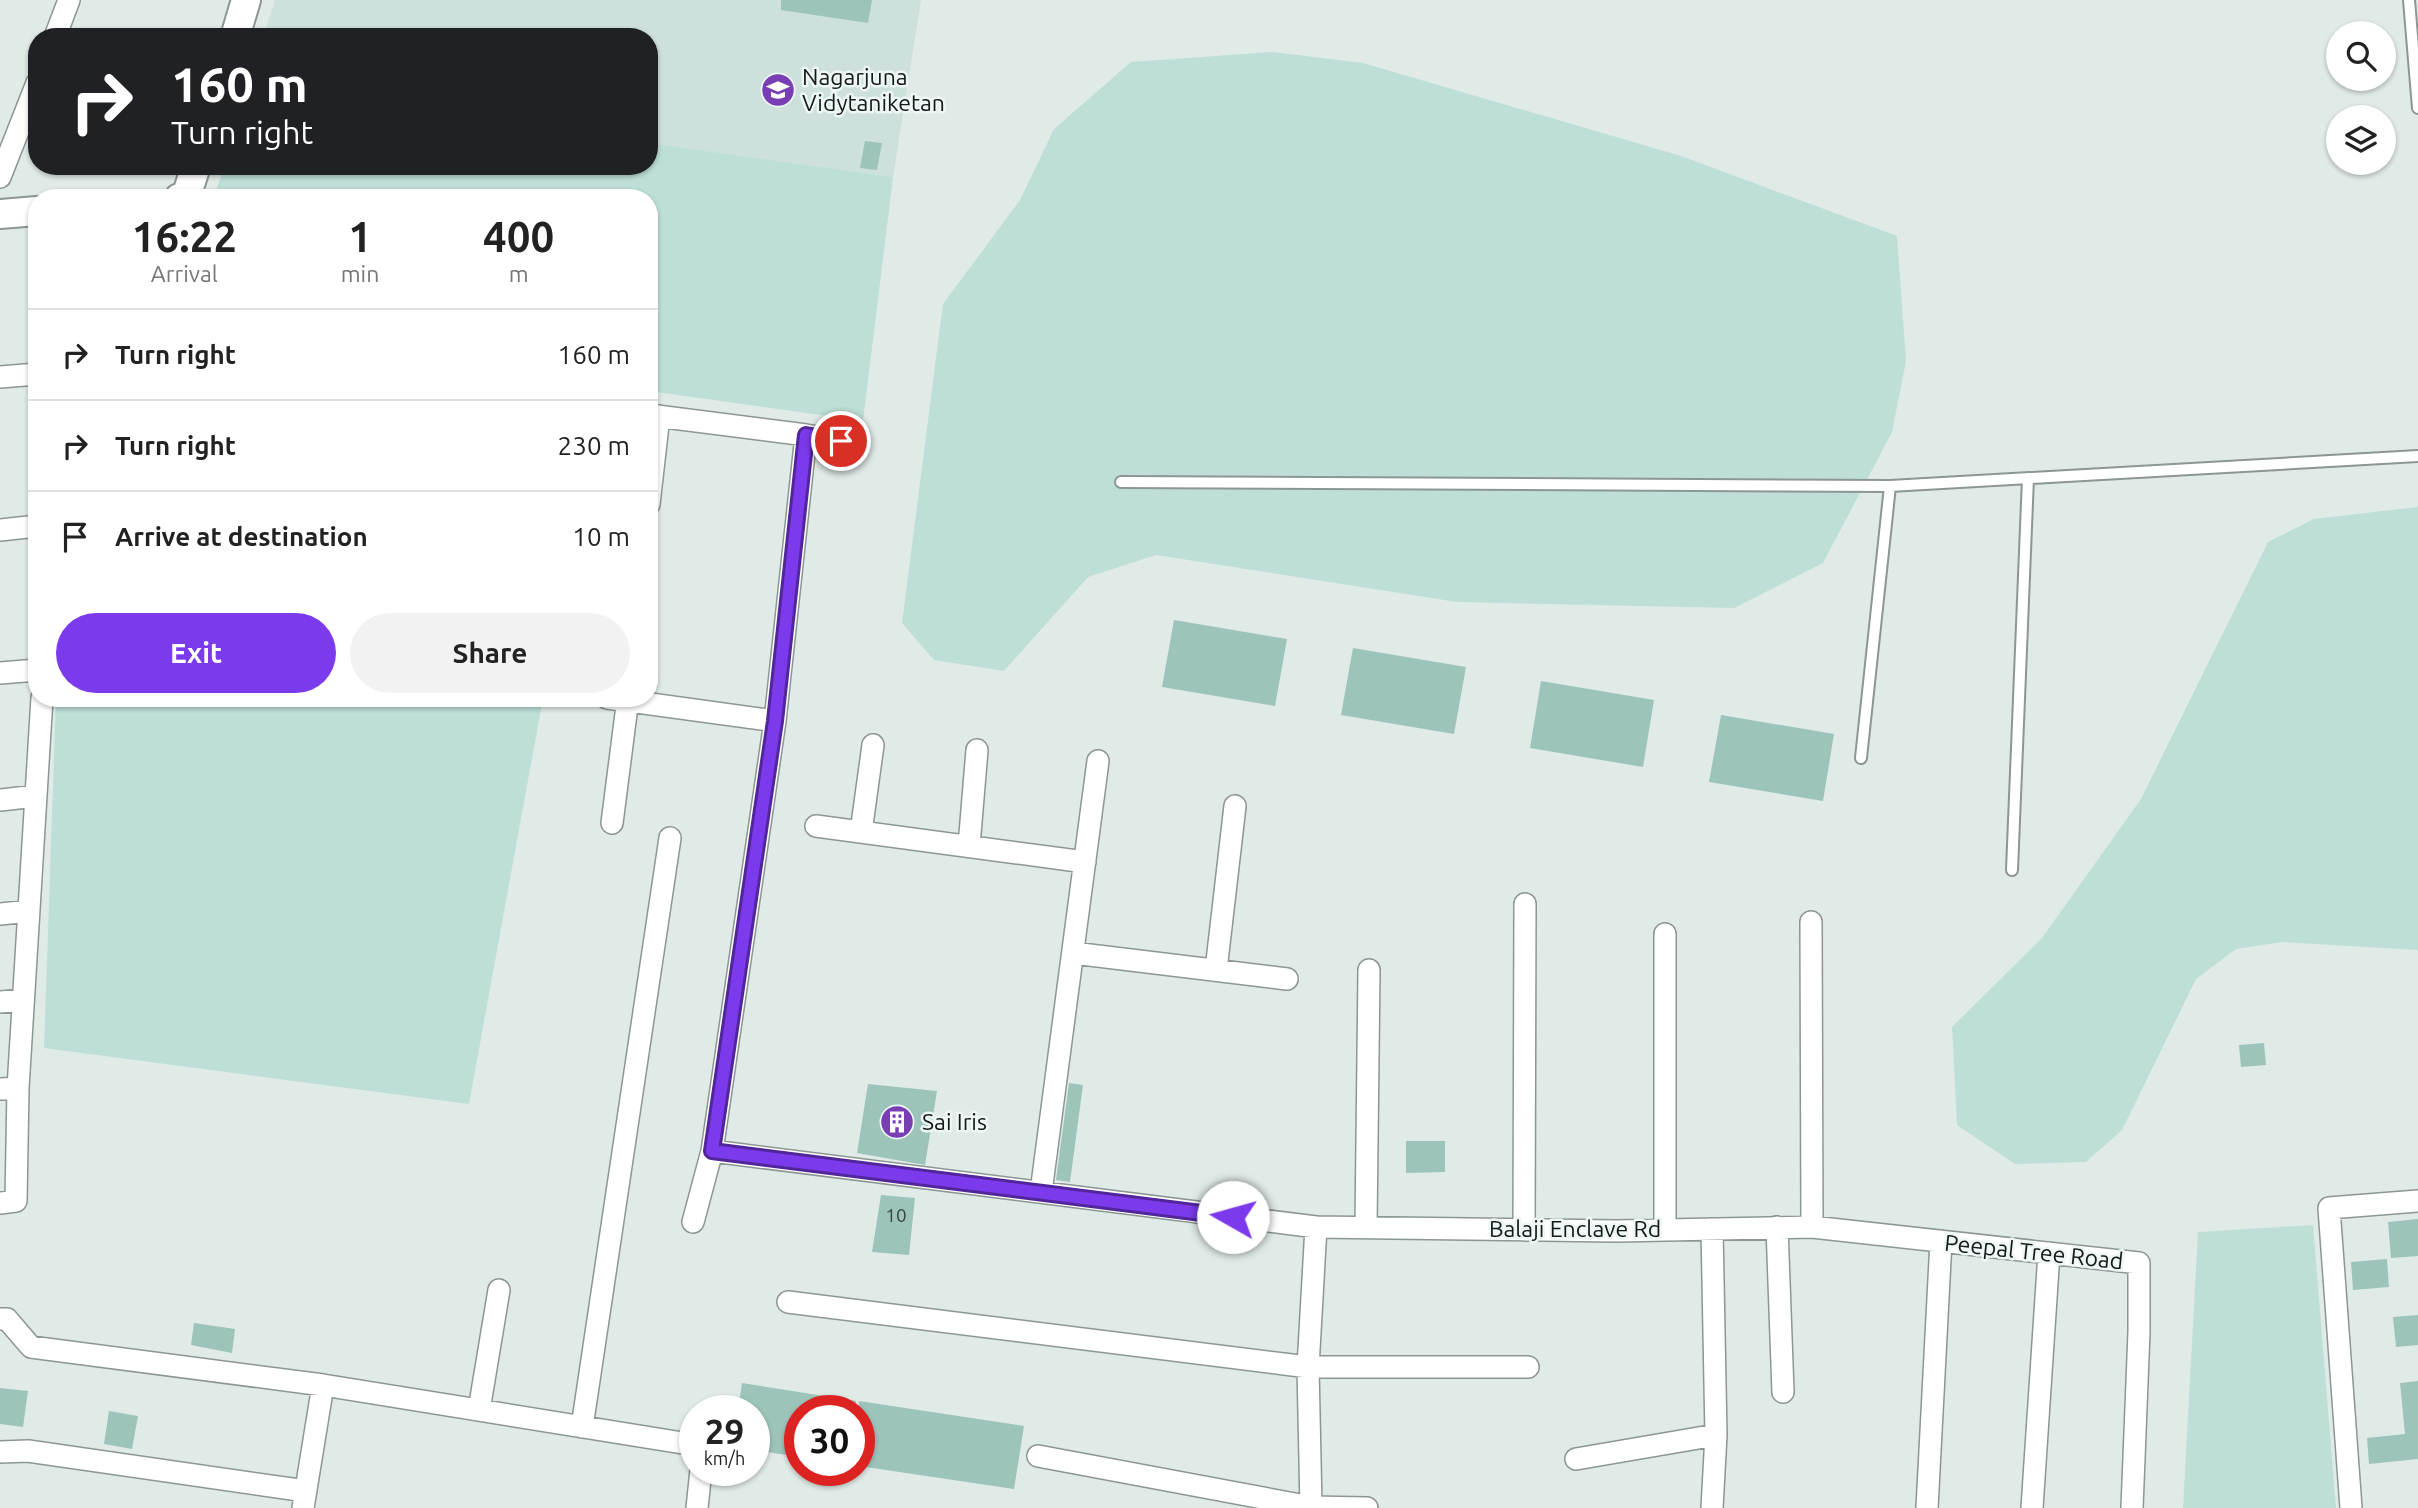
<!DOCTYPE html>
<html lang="en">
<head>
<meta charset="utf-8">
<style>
  body { margin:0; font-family:Ubuntu,sans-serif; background:#f2f2f2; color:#222; height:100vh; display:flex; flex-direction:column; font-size:26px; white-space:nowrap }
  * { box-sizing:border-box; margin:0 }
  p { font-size:23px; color:#767676 }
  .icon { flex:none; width:38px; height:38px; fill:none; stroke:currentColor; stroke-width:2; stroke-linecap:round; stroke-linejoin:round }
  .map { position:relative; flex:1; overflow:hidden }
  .side { position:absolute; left:28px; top:189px; width:630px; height:518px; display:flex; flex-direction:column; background:#fff; border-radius:28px; box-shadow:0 2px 5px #0004 }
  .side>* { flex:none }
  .hud { position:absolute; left:28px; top:28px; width:630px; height:147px; border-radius:28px; box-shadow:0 2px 5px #0004; background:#202124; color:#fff; overflow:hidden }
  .tools { position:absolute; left:2326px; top:21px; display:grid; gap:14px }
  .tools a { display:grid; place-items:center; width:70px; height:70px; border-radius:50%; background:#fff; box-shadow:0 2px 5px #0004; font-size:35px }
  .speed { position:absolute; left:679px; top:1395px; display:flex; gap:14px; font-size:35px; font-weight:700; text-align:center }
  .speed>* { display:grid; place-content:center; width:91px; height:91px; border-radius:50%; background:#fff; box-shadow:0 2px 5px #0004; line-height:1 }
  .speed small { font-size:18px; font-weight:400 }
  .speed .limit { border:10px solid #d22; background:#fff; color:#111 }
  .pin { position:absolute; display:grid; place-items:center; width:60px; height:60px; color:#fff; margin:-30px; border:4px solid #fff; border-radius:50%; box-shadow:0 2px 7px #0007 }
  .me { position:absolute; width:77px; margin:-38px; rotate:277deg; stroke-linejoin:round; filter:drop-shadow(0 0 5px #0008) }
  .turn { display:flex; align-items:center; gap:24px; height:147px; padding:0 28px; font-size:32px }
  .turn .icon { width:91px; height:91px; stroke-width:2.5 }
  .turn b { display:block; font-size:49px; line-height:60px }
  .eta { display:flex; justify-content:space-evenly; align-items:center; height:119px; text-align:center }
  .eta b { font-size:42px; font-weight:700; line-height:49px }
  .button { display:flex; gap:14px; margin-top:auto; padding:14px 28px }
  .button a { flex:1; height:80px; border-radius:42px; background:#7c3aed; color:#fff; font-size:28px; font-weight:700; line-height:80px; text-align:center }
  .button a+a { background:#f2f2f2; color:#222 }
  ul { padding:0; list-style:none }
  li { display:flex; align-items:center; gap:21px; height:91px; padding:0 28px; border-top:2px solid #e0e0e0 }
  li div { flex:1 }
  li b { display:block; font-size:26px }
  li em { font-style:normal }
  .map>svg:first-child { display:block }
</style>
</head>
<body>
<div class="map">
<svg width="2418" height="1508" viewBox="0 0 2418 1508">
  <rect width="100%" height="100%" fill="#e0eae7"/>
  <path fill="#cde0dc" d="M275,0H921L893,177L649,143V37H263Z"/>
  <path fill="#bddfd7" d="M1272,52L1363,63L1681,156L1897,236L1906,361L1892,432L1823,563L1734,608L1457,602L1156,555L1088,577L1004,671L934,660L902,623L943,304L1020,200L1054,129L1131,62Z
    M649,143L893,177L863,421L649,391V198H214L224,166H649Z
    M2418,507V950L2282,942L2236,949L2196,979L2122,1130L2086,1162L2015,1164L1957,1125L1952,1027L2042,938L2141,799L2268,542L2314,519Z
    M56,698H543L469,1104L44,1048Z
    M2313,1225L2336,1508H2183L2198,1232Z"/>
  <path fill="#9dc4bb" d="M781,0H872L868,23L781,10Z
    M865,141L882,143L877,170L860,168Z
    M1174,620L1287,639L1275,706L1162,687Z
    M1353,648L1466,667L1454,734L1341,715Z
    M1541,681L1654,700L1643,767L1530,748Z
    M1721,715L1834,734L1823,801L1709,782Z
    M2264,1043L2266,1065L2241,1067L2239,1045Z
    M1069,1083L1083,1085L1070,1182L1056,1180Z
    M868,1084L937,1091L925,1165L857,1153Z
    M1406,1141H1445V1172L1406,1173Z
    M881,1195L915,1198L909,1255L872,1252Z
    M2418,1219V1256L2391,1258L2388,1222Z
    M2387,1259L2389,1287L2353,1290L2351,1262Z
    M2418,1315V1345L2396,1347L2393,1317Z
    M194,1323L235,1329L232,1353L191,1345Z
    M2418,1381V1459L2369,1464L2367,1438L2405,1434L2400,1383Z
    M742,1383L856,1401L855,1410H800V1457L754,1450V1410H738Z
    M0,1388L28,1391L23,1427L0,1424Z
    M859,1401L1024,1426L1014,1489L859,1466Z
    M109,1411L138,1416L132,1449L104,1444Z"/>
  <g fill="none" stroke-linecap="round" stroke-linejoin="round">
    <g stroke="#8c9694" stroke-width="14">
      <path id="lane" d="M2409,0L2418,108
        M1121,482L1890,486L2418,456
        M1861,758L1890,486
        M2012,870L2028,478"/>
    </g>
    <g stroke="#8c9694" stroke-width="24">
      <path id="street" d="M55,37L69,0
        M0,177L37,83
        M0,377L37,374
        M649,415L806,435L841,441
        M649,504L659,416
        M0,530L37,526
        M0,673L37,670
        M607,698L775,721L712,1151L693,1222
        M775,721L806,435
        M0,800L36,796
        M612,823L628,698
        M816,826L1085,862
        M861,832L873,745
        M969,846L977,750
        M0,914L29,911
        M1665,934V1230
        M1073,953L1287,979
        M1216,970L1235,806
        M0,1002L23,1000
        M0,1089L18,1088L42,698
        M712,1151L1316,1227
        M1041,1192L1098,761
        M0,1203L16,1201L18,1088
        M1366,1227L1369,970
        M1777,1227L1783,1392
        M1812,1227L2139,1263V1332L2132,1508
        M1524,1230L1525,904
        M788,1302L1308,1367H1528
        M0,1319H7L31,1347L323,1385
        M479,1410L499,1290
        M582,1427L670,838
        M0,1452L28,1451L306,1491
        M1038,1456L1311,1507L1367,1508
        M1576,1459L1716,1435L1712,1229
        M303,1508L323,1385L695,1445
        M697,1508L701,1470
        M1311,1508L1308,1367L1316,1227L1616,1231L1812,1227L1811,922
        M1712,1508L1716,1435
        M1927,1508L1941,1241
        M2032,1508L2049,1253
        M2351,1508L2329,1208L2418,1201"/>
    </g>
    <g stroke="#8c9694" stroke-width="32">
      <path id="secondary" d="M235,37L246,0
        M179,198L186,197L196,166
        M0,214L37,211"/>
    </g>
    <use href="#lane" stroke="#fff" stroke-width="10"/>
    <use href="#street" stroke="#fff" stroke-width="21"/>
    <use href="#secondary" stroke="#fff" stroke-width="28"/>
  </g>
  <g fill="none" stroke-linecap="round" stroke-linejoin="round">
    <g stroke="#51269a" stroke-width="18">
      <path id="route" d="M841,441L806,435L775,721L712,1151L1233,1217"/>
    </g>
    <use href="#route" stroke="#7c3aed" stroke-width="12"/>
  </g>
  <defs>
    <g id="school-disc" transform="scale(1.75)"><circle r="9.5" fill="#793eb4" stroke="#edf7f5"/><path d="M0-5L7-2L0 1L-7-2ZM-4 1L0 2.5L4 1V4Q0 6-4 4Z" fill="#fff"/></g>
    <g id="building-disc" transform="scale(1.75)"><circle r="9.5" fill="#793eb4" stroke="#edf7f5"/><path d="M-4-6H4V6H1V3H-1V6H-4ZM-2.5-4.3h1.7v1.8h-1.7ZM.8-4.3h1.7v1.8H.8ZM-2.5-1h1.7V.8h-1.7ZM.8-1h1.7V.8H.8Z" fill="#fff"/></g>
  </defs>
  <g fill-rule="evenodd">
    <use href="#school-disc" x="778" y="90"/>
    <use href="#building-disc" x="897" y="1122"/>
  </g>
  <g text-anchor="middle" stroke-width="5" stroke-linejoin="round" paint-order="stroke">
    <g font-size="19" fill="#374441">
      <text x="896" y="1222">10</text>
    </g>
    <g font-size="23" fill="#151918" stroke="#edf7f5" text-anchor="start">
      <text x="802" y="85">Nagarjuna<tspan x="802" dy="26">Vidytaniketan</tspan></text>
      <text x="922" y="1130">Sai Iris</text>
    </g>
    <g font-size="23" fill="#151918" stroke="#edf7f5">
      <text x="1575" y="1237">Balaji Enclave Rd</text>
      <text transform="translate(2034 1252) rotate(6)" y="8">Peepal Tree Road</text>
    </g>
  </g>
</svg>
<div class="tools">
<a><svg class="icon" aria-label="search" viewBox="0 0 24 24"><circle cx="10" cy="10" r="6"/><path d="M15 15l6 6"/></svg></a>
<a><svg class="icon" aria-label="layers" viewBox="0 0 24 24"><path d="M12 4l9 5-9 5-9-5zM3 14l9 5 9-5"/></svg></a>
</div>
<div class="speed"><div>29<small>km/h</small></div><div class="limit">30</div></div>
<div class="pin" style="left:841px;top:441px;background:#d93025"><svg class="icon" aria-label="arrive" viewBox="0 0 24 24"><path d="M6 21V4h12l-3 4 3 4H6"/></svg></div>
<svg class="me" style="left:1233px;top:1217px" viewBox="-20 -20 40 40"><circle r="19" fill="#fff"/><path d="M0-13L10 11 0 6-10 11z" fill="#7c3aed"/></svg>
<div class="hud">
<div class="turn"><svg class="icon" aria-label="right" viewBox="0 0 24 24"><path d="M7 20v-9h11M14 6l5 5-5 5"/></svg><div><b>160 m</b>Turn right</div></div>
</div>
<section class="side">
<div class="eta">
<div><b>16:22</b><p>Arrival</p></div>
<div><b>1</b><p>min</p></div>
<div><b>400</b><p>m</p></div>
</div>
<ul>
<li><svg class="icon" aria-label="right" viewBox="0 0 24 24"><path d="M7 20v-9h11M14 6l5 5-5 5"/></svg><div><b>Turn right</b></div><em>160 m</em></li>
<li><svg class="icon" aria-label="right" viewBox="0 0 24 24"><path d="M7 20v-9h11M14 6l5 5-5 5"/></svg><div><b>Turn right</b></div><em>230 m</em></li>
<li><svg class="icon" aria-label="arrive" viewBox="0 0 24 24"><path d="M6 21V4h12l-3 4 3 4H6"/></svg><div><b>Arrive at destination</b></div><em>10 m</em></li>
</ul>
<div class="button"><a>Exit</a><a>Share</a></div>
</section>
</div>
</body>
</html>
